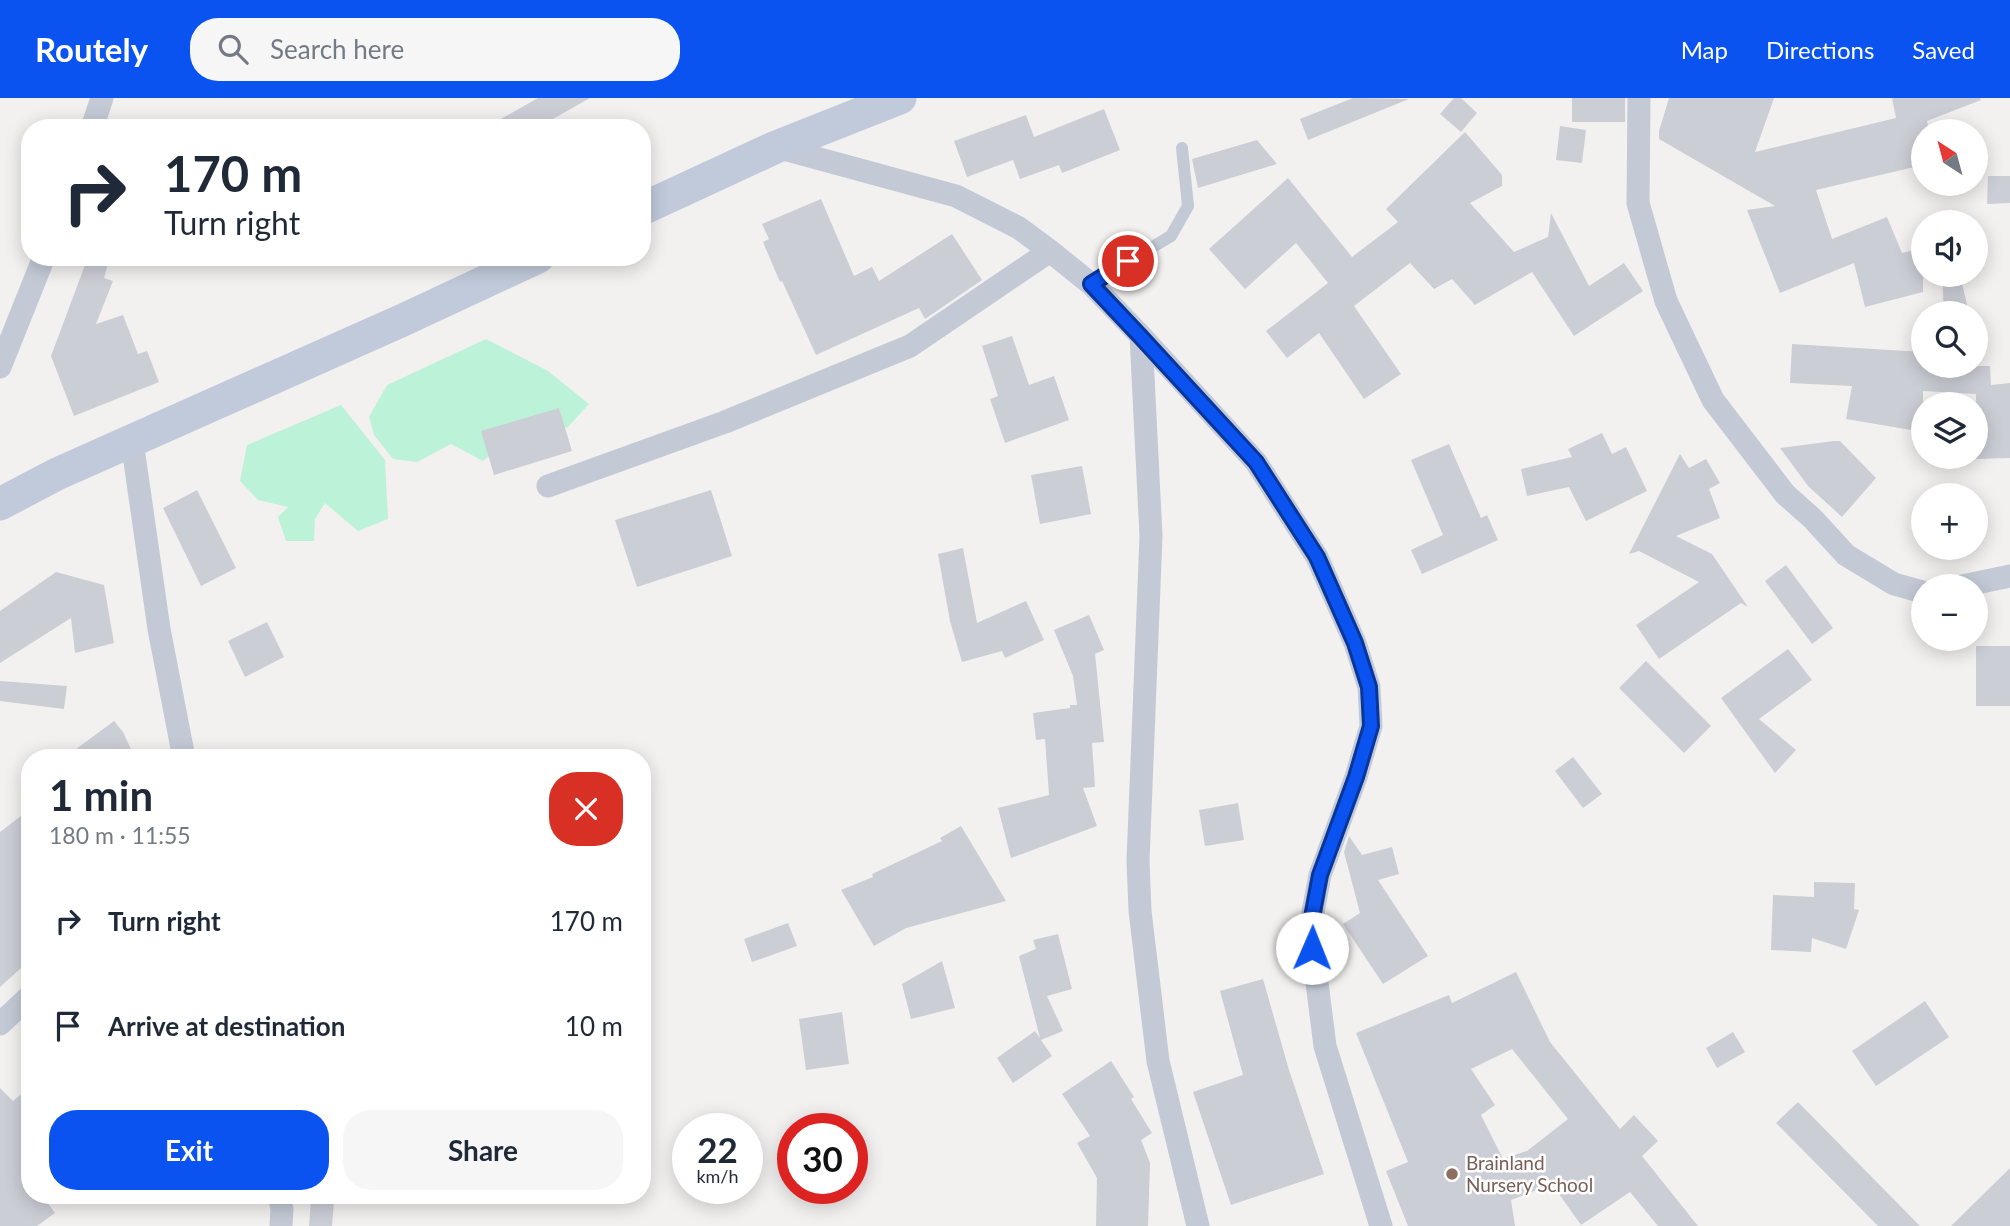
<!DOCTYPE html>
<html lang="en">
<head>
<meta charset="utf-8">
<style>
  body { margin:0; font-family:Lato,sans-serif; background:#f6f6f7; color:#1f2937; height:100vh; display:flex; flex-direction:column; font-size:26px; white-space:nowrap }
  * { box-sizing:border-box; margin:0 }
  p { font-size:23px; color:#747a83 }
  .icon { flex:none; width:38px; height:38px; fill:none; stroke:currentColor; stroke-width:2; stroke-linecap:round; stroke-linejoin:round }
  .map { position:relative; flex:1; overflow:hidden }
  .sheet { position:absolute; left:21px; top:651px; width:630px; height:455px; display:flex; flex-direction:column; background:#fff; border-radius:28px; box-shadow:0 4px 18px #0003 }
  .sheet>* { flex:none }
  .hud { position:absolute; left:21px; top:21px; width:630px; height:147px; border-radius:28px; box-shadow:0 4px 18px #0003; background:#fff; color:#1f2937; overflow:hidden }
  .needle { width:46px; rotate:324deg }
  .fabs { position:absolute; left:1911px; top:21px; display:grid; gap:14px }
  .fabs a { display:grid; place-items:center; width:77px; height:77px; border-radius:50%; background:#fff; box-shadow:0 4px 18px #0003; font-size:35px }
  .speed { position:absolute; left:672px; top:1015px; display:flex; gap:14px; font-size:35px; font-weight:700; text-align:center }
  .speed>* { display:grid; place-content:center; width:91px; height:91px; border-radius:50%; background:#fff; box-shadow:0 4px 18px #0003; line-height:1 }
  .speed small { font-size:18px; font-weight:400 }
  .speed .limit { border:10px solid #d22; background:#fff; color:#111 }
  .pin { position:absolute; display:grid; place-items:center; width:60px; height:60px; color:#fff; margin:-30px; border:4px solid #fff; border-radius:50%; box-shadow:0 2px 7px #0007 }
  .me { position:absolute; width:77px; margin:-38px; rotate:1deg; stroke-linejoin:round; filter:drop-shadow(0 0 5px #0008) }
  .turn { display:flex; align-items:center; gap:24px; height:147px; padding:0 28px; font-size:32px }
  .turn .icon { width:91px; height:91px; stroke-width:2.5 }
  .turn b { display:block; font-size:49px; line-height:60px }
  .round { display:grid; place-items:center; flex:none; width:74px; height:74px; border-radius:28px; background:#f6f6f7 }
  .overview { display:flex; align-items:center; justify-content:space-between; height:119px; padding:0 28px }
  h1 { font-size:42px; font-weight:700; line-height:52px }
  .button { display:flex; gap:14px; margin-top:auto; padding:14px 28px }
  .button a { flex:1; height:80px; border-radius:28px; background:#0b53f1; color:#fff; font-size:28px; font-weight:700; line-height:80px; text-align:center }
  .button a+a { background:#f6f6f7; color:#1f2937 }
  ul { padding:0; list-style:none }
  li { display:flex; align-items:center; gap:21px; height:105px; padding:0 28px }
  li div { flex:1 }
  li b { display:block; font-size:26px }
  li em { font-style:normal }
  header { display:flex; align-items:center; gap:42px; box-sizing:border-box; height:98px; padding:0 35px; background:#0b53f1; color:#fff }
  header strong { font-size:33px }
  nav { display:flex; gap:38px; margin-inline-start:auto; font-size:24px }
  .search { width:490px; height:63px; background:#f6f6f7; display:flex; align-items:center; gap:18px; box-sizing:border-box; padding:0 24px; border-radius:28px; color:#747a83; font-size:26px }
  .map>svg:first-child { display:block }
</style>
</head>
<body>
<header>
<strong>Routely</strong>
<div class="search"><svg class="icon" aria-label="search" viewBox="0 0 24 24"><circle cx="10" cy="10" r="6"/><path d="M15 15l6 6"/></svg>Search here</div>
<nav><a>Map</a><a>Directions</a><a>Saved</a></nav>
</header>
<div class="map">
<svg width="2010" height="1128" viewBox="0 0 2010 1128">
  <rect width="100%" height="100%" fill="#f3f0f0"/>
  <path fill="#bcf3d8" d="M486,241L548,273L589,306L567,330L536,320L483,363L451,346L417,364L393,361L374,337L369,319L387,287Z
    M341,307L385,362L388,421L358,433L325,405L315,421L314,443H286L278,419L288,409L258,402L240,383L247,347Z"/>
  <path fill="#ccced6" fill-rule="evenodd" d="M538,0H590L537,30H485Z
    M1353,0L1409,1L1308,42L1300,21Z
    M1454,0H1461L1477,15L1461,34L1440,16Z
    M1572,0H1625V24H1572Z
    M1669,0H1774L1755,54L1896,20L1892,0H1980L1981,2L1927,23L1929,33H1923V67L1816,92L1832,141L1887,119L1902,155L1923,150V194L1865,209L1854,165L1780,195L1747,112L1775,108L1659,41V33Z
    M1104,11L1120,52L1062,75L1059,67L1020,81L1013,62L967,79L954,43L1026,17L1034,39Z
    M1560,28L1586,32L1582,65L1556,62Z
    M1465,34L1502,77V88L1470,105L1514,154L1548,139L1551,115L1589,188L1624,165L1643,193L1574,238L1532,174L1475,207L1452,181L1434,191L1410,165L1354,208L1401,276L1364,301L1319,235L1287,260L1266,233L1328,185L1296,145L1245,191L1209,151L1288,80L1352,159L1398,124L1386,111Z
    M1257,42L1277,66L1198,90L1192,61Z
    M1988,78H2010V105L1987,106Z
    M821,101L854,178L872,169L879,183L952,136L982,182L925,221L919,210L816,257L782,183L780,184L763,144L769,141L762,126Z
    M88,159H110L104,180L113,183L96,226L123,217L138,256L147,253L159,284L74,318L51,258Z
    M1942,177H1960L1969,215H1944Z
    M1012,238L1029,287L1054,278L1069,322L1005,345L990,301L998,298L982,248Z
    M1792,246L1923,254V268H1990L1991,287L2010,285V360L1976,361V296L1923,293V334L1846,321L1852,288L1790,285Z
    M559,310L572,353L494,377L481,333Z
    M1602,335L1612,356L1626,349L1647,393L1586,423L1569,389L1527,398L1521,371L1572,359L1568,351Z
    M1834,343H1840L1876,380L1842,419L1808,388L1780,350Z
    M1449,346L1481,420L1487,417L1498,442L1422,476L1411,452L1443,437L1411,362Z
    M1680,356L1689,370L1706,361L1720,385L1709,391L1720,420L1676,438L1712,456L1748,509L1741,505L1659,561L1636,527L1699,484L1639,453L1629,456Z
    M1082,368L1091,416L1040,426L1031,377Z
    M197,392L236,470L201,488L163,410Z
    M711,392L732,458L637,489L615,422Z
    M963,450L977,525L1026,503L1044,542L1005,560L1002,553L962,564L950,523L938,456Z
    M1786,467L1833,530L1812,546L1765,483Z
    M56,474L104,487L114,545L75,555L71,520L0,565V513Z
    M1089,517L1104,552L1095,556L1104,644L1092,645L1095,689L1083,690L1097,728L1011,760L998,710L1049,697L1045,641L1036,642L1033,615L1070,610V607H1077L1073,578L1054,532Z
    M267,524L284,559L245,579L228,543Z
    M1976,548H2010V608H1976Z
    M1788,551L1812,582L1759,621L1796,652L1775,675L1721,600Z
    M1646,563L1711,628L1684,655L1619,590Z
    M0,583L67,588L64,611L0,603Z
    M114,623L123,634L135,660H64Z
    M1573,659L1602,696L1583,710L1555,673Z
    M1238,705L1244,742L1205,748L1199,712Z
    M30,711V862L0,889V734Z
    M961,728L1006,803L906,830L874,848L841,792L873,779L872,776L942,743L940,740Z
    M1349,738L1362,757L1392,749L1399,776L1378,782L1428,858L1383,886L1343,826L1360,815L1344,754Z
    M1814,784L1855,785L1854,811L1859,812L1846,851L1812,840L1811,854L1771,852L1773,797L1814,799Z
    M788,825L797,848L752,864L744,841Z
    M1058,836L1072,891L1047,898L1063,933L1041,942L1052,958L1013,985L997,960L1035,933L1040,940L1019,858L1036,851L1033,842Z
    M942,863L955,910L911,921L902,886Z
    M1516,874L1550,944L1620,1031L1634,1017L1658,1043L1642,1058L1698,1128H1658L1630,1094L1581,1127L1552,1086L1511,1102L1515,1128H1408L1386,1073L1408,1064L1356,935L1449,897L1452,905ZM1512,951L1568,1021L1527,1053L1503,1061L1481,1017L1495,1007L1471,971Z
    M1263,881L1289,972L1324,1076L1231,1107L1193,994L1243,977L1220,893Z
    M1925,903L1949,939L1876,988L1852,953Z
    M842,914L849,966L806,972L799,921Z
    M1733,934L1745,954L1717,970L1706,950Z
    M1111,963L1134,999L1131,1001L1152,1035L1141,1042L1150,1065L1148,1128H1096L1097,1080L1077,1045L1090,1038L1062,996Z
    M30,989V1097H42L55,1115L37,1128H0V990L13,1003Z
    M1798,1004L1920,1128H1878L1776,1025Z
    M2010,1070V1128H1951Z
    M311,1102L334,1103L332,1128H309Z"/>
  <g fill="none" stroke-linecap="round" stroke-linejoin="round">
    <path stroke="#c3cad6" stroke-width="12" d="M1091,186L1171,138L1188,108L1182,50"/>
    <path stroke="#c3cad6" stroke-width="23" d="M1639,0L1638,105L1666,203L1713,302L1785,396L1813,421L1846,457L1894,486L1923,494
      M92,30L102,0
      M776,49L956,98L1019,130L1050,153L1091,186L1141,238L1256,364L1317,459L1355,545L1369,589L1371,628L1356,679L1320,777L1310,830L1325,948L1381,1128
      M1141,238L1151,438L1138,763L1140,813L1158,963L1198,1128
      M0,269L44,159
      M132,343L159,531L184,660
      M548,388L725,324L910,248L1050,153
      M1962,488L2010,478
      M0,926L30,898
      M279,1097L282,1111L281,1128"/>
    <path stroke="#c1cada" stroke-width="33" d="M642,111L776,49L900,0
      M0,406L57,376L403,222L538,159"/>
  </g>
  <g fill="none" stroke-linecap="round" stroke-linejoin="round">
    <g stroke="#07369d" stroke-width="18">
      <path id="route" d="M1128,163L1091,186L1140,238L1256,364L1317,459L1355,545L1369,589L1371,628L1356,679L1320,777L1310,830L1312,850"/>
    </g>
    <use href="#route" stroke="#0b53f1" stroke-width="12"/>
  </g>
  <circle fill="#8d6e63" stroke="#fff" stroke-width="2.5" cx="1452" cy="1076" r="7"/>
  <g text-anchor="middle" stroke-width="5" stroke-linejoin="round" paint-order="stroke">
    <g font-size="19" fill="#785e54" stroke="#fff" text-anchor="start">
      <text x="1466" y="1072">Brainland<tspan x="1466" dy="22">Nursery School</tspan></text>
    </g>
  </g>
</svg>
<div class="fabs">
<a><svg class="needle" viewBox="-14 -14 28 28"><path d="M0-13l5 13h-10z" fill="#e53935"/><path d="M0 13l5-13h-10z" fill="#747a83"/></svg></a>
<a><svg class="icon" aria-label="sound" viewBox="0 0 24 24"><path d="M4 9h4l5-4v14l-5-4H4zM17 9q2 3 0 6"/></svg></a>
<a><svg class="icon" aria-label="search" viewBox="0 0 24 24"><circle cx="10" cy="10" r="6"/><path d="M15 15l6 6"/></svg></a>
<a><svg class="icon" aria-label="layers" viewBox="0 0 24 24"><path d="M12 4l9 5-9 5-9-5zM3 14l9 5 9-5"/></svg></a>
<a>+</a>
<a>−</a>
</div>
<div class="speed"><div>22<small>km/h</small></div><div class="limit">30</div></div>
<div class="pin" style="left:1128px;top:163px;background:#d93025"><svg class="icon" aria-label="arrive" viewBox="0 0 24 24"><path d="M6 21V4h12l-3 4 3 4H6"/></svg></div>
<svg class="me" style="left:1312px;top:850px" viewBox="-20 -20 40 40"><circle r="19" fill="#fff"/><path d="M0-13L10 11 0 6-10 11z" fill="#0b53f1"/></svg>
<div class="hud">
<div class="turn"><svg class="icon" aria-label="right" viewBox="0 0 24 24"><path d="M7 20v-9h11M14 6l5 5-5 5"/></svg><div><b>170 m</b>Turn right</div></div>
</div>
<section class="sheet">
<div class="overview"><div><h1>1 min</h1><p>180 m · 11:55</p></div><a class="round" style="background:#d93025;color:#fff"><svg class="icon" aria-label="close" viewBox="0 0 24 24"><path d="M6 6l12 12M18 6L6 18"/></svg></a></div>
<ul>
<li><svg class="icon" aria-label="right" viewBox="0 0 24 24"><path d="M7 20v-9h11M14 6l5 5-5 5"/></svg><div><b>Turn right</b></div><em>170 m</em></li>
<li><svg class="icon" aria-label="arrive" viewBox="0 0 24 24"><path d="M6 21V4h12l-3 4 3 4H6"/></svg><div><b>Arrive at destination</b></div><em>10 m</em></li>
</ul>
<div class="button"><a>Exit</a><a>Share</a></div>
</section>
</div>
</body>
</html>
